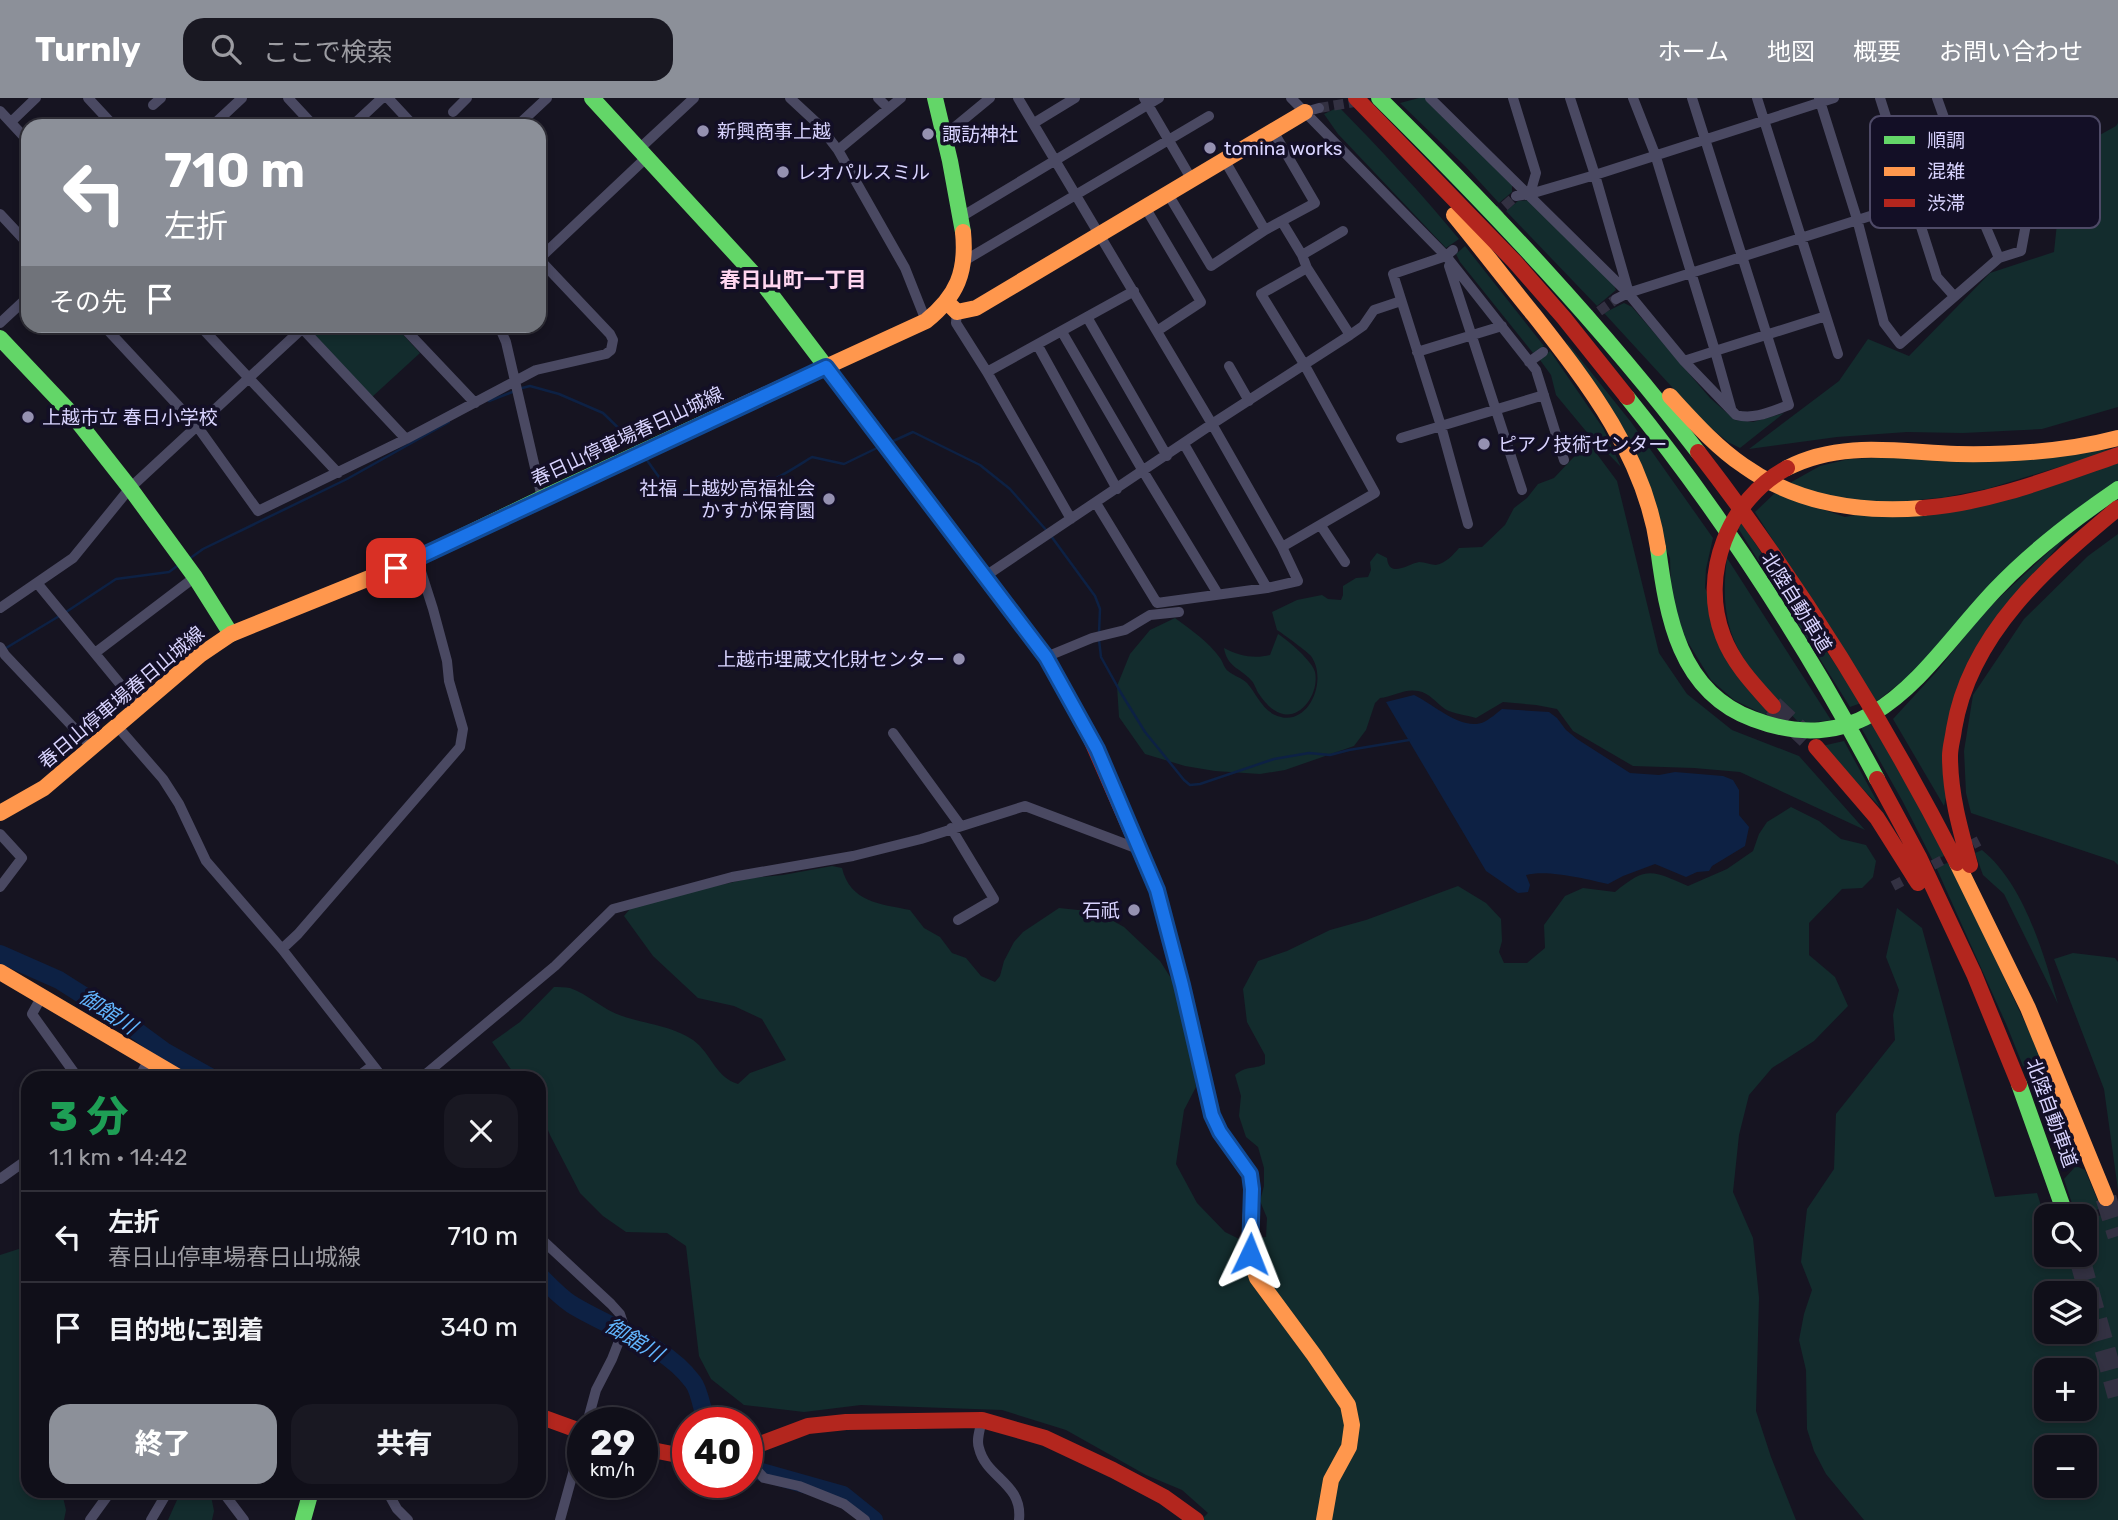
<!DOCTYPE html>
<html lang="ja">
<head>
<meta charset="utf-8">
<style>
  body { margin:0; font-family:Rubik,"Noto Sans JP",sans-serif; background:#191822; color:#f1f3f6; height:100vh; display:flex; flex-direction:column; font-size:26px; white-space:nowrap }
  * { box-sizing:border-box; margin:0 }
  p { font-size:23px; color:#9c9ca2 }
  .icon { flex:none; width:38px; height:38px; fill:none; stroke:currentColor; stroke-width:2; stroke-linecap:round; stroke-linejoin:round }
  .map { position:relative; flex:1; overflow:hidden }
  .sheet { position:absolute; left:21px; top:973px; width:525px; height:427px; display:flex; flex-direction:column; background:#100f19; border-radius:21px; box-shadow:0 4px 10px #0003,0 0 0 2px #302f38 }
  .sheet>* { flex:none }
  .guide { position:absolute; left:21px; top:21px; width:525px; height:214px; border-radius:21px; box-shadow:0 4px 10px #0003,0 0 0 2px #302f38; background:#8c9099; color:#fff; overflow:hidden }
  .controls { position:absolute; left:2034px; top:1106px; display:grid; gap:14px }
  .controls a { display:grid; place-items:center; width:63px; height:63px; border-radius:14px; background:#100f19; box-shadow:0 4px 10px #0003,0 0 0 2px #302f38; font-size:35px }
  .speed { position:absolute; left:567px; top:1309px; display:flex; gap:14px; font-size:35px; font-weight:700; text-align:center }
  .speed>* { display:grid; place-content:center; width:91px; height:91px; border-radius:50%; background:#100f19; box-shadow:0 4px 10px #0003,0 0 0 2px #302f38; line-height:1 }
  .speed small { font-size:18px; font-weight:400 }
  .speed .limit { border:10px solid #d22; background:#fff; color:#111 }
  .pin { position:absolute; display:grid; place-items:center; width:60px; height:60px; color:#fff; margin:-30px; border-radius:14px; box-shadow:0 4px 10px #0006 }
  .me { position:absolute; width:77px; margin:-38px; rotate:2deg; stroke-linejoin:round; filter:drop-shadow(0 0 5px #0008) }
  .turn { display:flex; align-items:center; gap:24px; height:147px; padding:0 28px; font-size:32px }
  .turn .icon { width:91px; height:91px; stroke-width:2.5 }
  .turn b { display:block; font-size:49px; line-height:60px }
  .then { display:flex; align-items:center; height:66px; padding:0 28px; background:#0003; gap:14px; font-size:26px }
  .round { display:grid; place-items:center; flex:none; width:74px; height:74px; border-radius:21px; background:#191822 }
  .overview { display:flex; align-items:center; justify-content:space-between; height:119px; padding:0 28px }
  h1 { font-size:42px; font-weight:800; line-height:52px; color:#1e9e55 }
  .action { display:flex; gap:14px; margin-top:auto; padding:14px 28px }
  .action a { flex:1; height:80px; border-radius:21px; background:#8c9099; color:#fff; font-size:28px; font-weight:800; line-height:80px; text-align:center }
  .action a+a { background:#191822; color:#f1f3f6 }
  ul { padding:0; list-style:none }
  li { display:flex; align-items:center; gap:21px; height:91px; padding:0 28px; border-top:2px solid #302f38 }
  li div { flex:1 }
  li b { display:block; font-size:26px }
  li em { font-style:normal }
  header { display:flex; align-items:center; gap:42px; box-sizing:border-box; height:98px; padding:0 35px; background:#8c9099; color:#fff }
  header strong { font-size:33px }
  nav { display:flex; gap:38px; margin-inline-start:auto; font-size:24px }
  .search { width:490px; height:63px; background:#191822; display:flex; align-items:center; gap:18px; box-sizing:border-box; padding:0 24px; border-radius:21px; color:#9c9ca2; font-size:26px }
  .map>svg:first-child { display:block }
</style>
</head>
<body>
<header>
<strong>Turnly</strong>
<div class="search"><svg class="icon" aria-label="search" viewBox="0 0 24 24"><circle cx="10" cy="10" r="6"/><path d="M15 15l6 6"/></svg>ここで検索</div>
<nav><a>ホーム</a><a>地図</a><a>概要</a><a>お問い合わせ</a></nav>
</header>
<div class="map">
<svg width="2118" height="1422" viewBox="0 0 2118 1422">
  <rect width="100%" height="100%" fill="#161421"/>
  <path fill="#132c2d" fill-rule="evenodd" d="M1419,0H1429L1512,81V94L1499,105L1466,69L1400,5Z
    M1339,9C1381,52 1421,95 1459,141L1446,150L1338,36L1324,16Z
    M2118,25V309L2042,331L1963,335L1907,334L1837,339L1749,351L1839,283L1868,241L1909,258L1990,175L2054,154L2061,87L2077,68L2087,44L2116,28Z
    M1530,102L1613,185L1616,192L1597,208L1506,113L1518,103Z
    M1465,148L1544,248L1533,255L1460,164L1456,156Z
    M1624,205L1632,209L1710,300L1735,322L1753,324L1784,315L1740,350L1728,344L1705,325L1604,215Z
    M313,228H395L420,255L372,299L314,236Z
    M1566,243L1631,324L1713,440L1706,471L1705,490L1768,613L1765,617L1734,602L1711,582L1681,533L1671,494L1670,460Z
    M1550,253L1603,330L1621,369L1585,332L1556,297L1551,277L1540,262Z
    M1588,344L1617,383L1659,555L1687,596L1732,632L1799,658L1865,732L1740,674L1694,670L1633,668L1573,633L1557,611L1536,607L1503,604L1476,620C1467,617 1453,616 1445,611C1435,604 1430,595 1418,593C1405,590 1392,599 1380,600L1375,605L1366,632L1354,648L1285,672L1260,676L1215,673L1185,668L1145,656L1119,619L1117,588L1130,556L1150,532L1175,520C1191,532 1209,544 1220,560C1223,564 1224,570 1228,573C1234,578 1242,580 1247,585C1256,595 1261,610 1275,617C1307,632 1329,583 1311,558C1309,555 1282,535 1277,532L1272,514L1297,502L1322,497L1328,501L1341,502L1343,497V488L1356,480L1368,479L1371,472L1370,464L1377,455L1387,460C1389,481 1408,466 1419,464C1425,464 1431,467 1436,467C1446,465 1453,457 1459,450L1482,449L1505,427L1514,410L1527,400L1538,386L1554,380Z
    M2118,351L1967,397L1867,407L1786,387L1820,368L1849,361Z
    M2118,365V385L1929,562L1876,604L1755,414L1775,395L1845,419Z
    M1741,424L1861,605L1850,609L1738,430Z
    M2070,434L1983,539L1944,708L1893,621L1937,573L1986,512Z
    M2118,436V767L2114,763L1971,715L1966,695L1964,653L1973,597L2024,521L2088,458Z
    M1727,460L1831,622L1800,626C1746,569 1716,543 1727,460Z
    M1278,536C1288,542 1313,564 1315,574C1320,597 1297,628 1274,612C1269,609 1263,602 1259,596C1256,592 1255,586 1251,582C1240,570 1227,569 1224,550C1239,558 1254,561 1270,557Z
    M1871,621L1946,757L1933,763L1903,704L1859,626Z
    M1844,643L1880,709L1822,648Z
    M1791,709L1819,723L1841,741L1866,747L1876,763L1873,779L1862,790L1842,791L1809,825V857L1835,879L1848,908L1814,943L1772,970L1749,997L1739,1037L1733,1094L1753,1140L1759,1200L1756,1313L1771,1359L1796,1422H1201L1208,1415L1182,1392L1146,1377L1066,1332L1002,1312L861,1307L804,1314L744,1307L711,1281L699,1258L686,1148L667,1135L626,1134L603,1118L580,1095L550,1037L539,1010V980H517L492,944L520,924L554,889C559,889 565,889 570,890C588,896 603,912 622,918C646,926 672,928 693,942C712,956 715,979 738,986L750,975L786,962L762,921L734,908L698,900L653,858L624,818L634,806L752,780L783,777L832,768L842,770C850,804 880,806 910,812L924,830L940,839L952,855L966,860L981,878L995,884L1000,878L1004,863L1014,844L1023,834L1059,810L1097,814L1124,829L1160,863L1174,885L1190,949L1196,989L1184,1012L1176,1066L1197,1105L1225,1134L1241,1142L1266,1139L1267,1120L1260,1103L1264,1088V1070L1258,1049L1246,1039L1239,1018L1241,998L1235,977C1247,967 1253,972 1265,966V957L1247,924L1243,891L1258,863L1287,853L1330,832L1366,822L1458,788L1486,805L1501,821L1502,843L1499,854L1504,865H1527L1545,850L1544,827L1565,798L1583,790L1615,794C1647,767 1653,773 1688,788L1727,771L1753,753L1759,736L1767,724Z
    M1982,752C2024,786 2044,856 2058,906L2004,796L1983,777L1975,755Z
    M1950,764L2056,991L2051,1000L2041,1003L2035,998L2007,928L1936,769Z
    M1897,810L1922,830L1995,1099L2037,1095L2046,1123V1157H2056L2061,1169L2092,1164L2084,1143V1124L2118,1110V1422H1864L1826,1376L1814,1353L1807,1331L1806,1272L1799,1242L1804,1216L1812,1192L1801,1164L1807,1111L1834,1071L1836,1016L1895,942L1893,917L1899,892L1886,859ZM2046,1195H2084V1234H2046ZM2046,1272H2084V1311H2046ZM2046,1349H2084V1388H2046Z
    M2073,855L2115,860L2118,864V1092L2104,991L2054,861Z
    M2076,1068L2085,1072L2101,1110L2082,1118H2076L2064,1081Z
    M28,1148V1393H68L63,1399L66,1412L64,1422H0V1157Z
    M181,1393H210L214,1413L212,1422H168Z"/>
  <path fill="#0d2144" d="M1414,597C1432,605 1462,634 1484,624C1490,621 1497,615 1502,611L1549,614L1557,620L1566,632L1577,641L1630,675L1659,677L1675,674L1723,678L1733,682L1739,692V717L1749,729L1745,748L1712,768L1709,773L1697,774L1686,779L1655,766L1623,778L1608,786C1587,781 1547,771 1526,777L1530,787L1528,794L1518,795L1486,773L1386,604Z"/>
  <g fill="none" stroke-linecap="round" stroke-linejoin="round">
    <path stroke="#0d2144" stroke-width="2.5" d="M522,290L530,288L559,296L603,315L639,350
      M489,303L515,293
      M891,344L913,334L980,367L1010,391L1047,433
      M644,358L671,396L677,398C696,386 713,380 735,385C742,386 745,389 752,388C773,385 794,370 812,359L844,366L879,349
      M1051,438L1095,498L1100,511L1099,535
      M189,461L203,451L347,381L449,324
      M66,514L116,481L169,474L180,466
      M1099,542L1101,559L1121,595L1145,634L1184,682L1190,687L1200,686L1274,661L1309,655L1330,657L1349,652L1409,642
      M6,550L61,517"/>
    <path stroke="#0d2144" stroke-width="18" d="M0,856L59,882L119,920L164,953L212,980
      M539,1177C549,1187 559,1198 571,1206C611,1231 664,1245 693,1284C700,1293 702,1313 707,1325
      M747,1370L843,1397L874,1422"/>
    <path stroke="#333142" stroke-width="10" stroke-dasharray="10 5" stroke-linecap="butt" d="M1319,10L1361,3
      M1493,118L1516,98
      M1587,222L1616,201
      M1893,788L1979,743"/>
    <path stroke="#333142" stroke-width="21" stroke-dasharray="21 10" stroke-linecap="butt" d="M1773,608L1807,640
      M2106,1100L2118,1138
      M2080,1162L2118,1298"/>
    <path stroke="#4a4962" stroke-width="10" d="M88,0L114,28
      M288,0L314,28
      M388,0L414,28
      M790,0L818,26L838,52L905,170L926,223
      M878,0L888,10
      M1018,0L1212,326L1282,449L1298,483L1267,490L1157,505L1096,405
      M1144,0L1192,82
      M1291,0L1446,158L1536,272L1564,362
      M1430,0L1628,195L1684,263L1736,317C1755,322 1772,313 1789,307L1692,0
      M1513,0L1536,75L1530,96
      M1570,0L1595,77L1628,192
      M1633,0L1655,56L1715,253L1826,218
      M1757,0L1838,256
      M1819,0L1857,121L1884,225L1900,246L1999,160L1968,87L1937,0
      M1880,0L1937,179L1954,198
      M153,7L161,0
      M0,13L28,43
      M453,14L467,0
      M1305,14L1319,10
      M11,24L36,0
      M1034,25L1075,0
      M212,28L242,0
      M352,28L382,0
      M517,28L547,0
      M945,37L990,0
      M638,52L694,0
      M838,52L901,0
      M1225,63L1265,132
      M1168,96L1211,168L1265,132L1315,105L1273,33
      M1516,98L1530,96L1595,77L1834,0
      M1145,109L1201,204L1157,233
      M0,116L28,146
      M961,119L1159,0
      M1282,124L1302,157L1307,170L1350,237
      M1453,152L1446,158L1393,176L1441,328L1468,426
      M1302,157L1343,133
      M1999,160L2021,153L2036,72
      M539,161L646,60
      M964,163L1209,18
      M1449,168L1522,392
      M1616,201L1628,195L1968,87
      M957,214L956,225L987,274L1071,421
      M1087,219L1167,358
      M0,225L28,199
      M104,228L197,328L258,413L406,341L536,272L606,256L611,252L613,242L610,236L539,161
      M200,228L338,375
      M300,228L406,341
      M402,228L475,305
      M499,228L506,244L542,400
      M1062,234L1143,373L1218,496
      M1038,248L1117,391
      M1417,254L1502,228
      M1684,263L1715,253L1731,310
      M1529,264L1543,254
      M1229,268L1249,303
      M987,274L1134,193
      M1401,340L1544,297
      M1184,346L1267,490
      M1321,428L1345,464
      M1282,449L1375,395L1304,266L1261,196L1307,170
      M984,479L1212,326L1350,237L1363,228L1374,212L1401,203
      M37,485L139,609
      M0,510L73,460L130,390L305,228
      M0,549L5,557L92,649
      M95,555L195,479
      M1046,559L1092,540L1125,532L1150,517L1179,514
      M117,628L163,681L179,706L206,763L282,851L383,980
      M893,635L960,727
      M951,730L994,801L958,822
      M0,736L22,760L0,789
      M282,851L298,836L460,649L463,631L449,583L447,563L433,511L417,461
      M42,898L32,916L78,980
      M136,980L141,976L149,961
      M356,980L372,968
      M421,980L555,868L613,811L732,779L853,758L921,741L1025,708L1141,752
      M0,1081L28,1061
      M539,1139L611,1206L620,1216L623,1225L621,1238L612,1261L596,1292L587,1325
      M982,1322C980,1331 976,1342 979,1350C986,1380 1023,1385 1019,1422
      M747,1352L753,1368L764,1380L799,1388L844,1406L865,1422
      M222,1393L244,1422
      M387,1393L397,1411L408,1422
      M90,1422L111,1393
      M151,1422L168,1393
      M560,1422L583,1339"/>
    <path stroke="#63d668" stroke-width="16" d="M592,0L764,187L921,394
      M935,0L950,63L963,134
      M1379,0C1492,112 1601,227 1698,354
      M0,240L71,315L130,390L195,479L231,536
      M1627,299C1722,417 1806,547 1877,681
      M1658,450C1667,518 1679,594 1753,621C1874,667 1925,566 1995,492C2032,453 2074,421 2118,391
      M409,464L542,400L719,318
      M2019,986L2066,1118
      M2078,1157L2080,1162
      M303,1422L311,1393"/>
    <path stroke="#ff974d" stroke-width="16" d="M1454,117C1481,150 1507,184 1534,217C1589,287 1645,359 1658,450
      M947,204L957,214L976,210L1305,14
      M1670,298C1693,323 1716,349 1744,368C1796,405 1860,415 1923,410
      M719,318L926,223C957,198 967,174 963,134
      M1787,370C1841,342 1899,354 1957,356C2012,357 2065,354 2118,340
      M921,394L1046,559L1090,639
      M0,715L44,690L200,557L231,536L409,464
      M1957,765L2028,910L2106,1100
      M0,874L180,980
      M1250,1077L1252,1092L1249,1156L1257,1180L1314,1257L1348,1307L1352,1327L1349,1349L1331,1382L1324,1422"/>
    <path stroke="#b3261e" stroke-width="16" d="M1356,0L1514,163L1564,220L1627,299
      M1698,354C1797,482 1883,621 1957,765
      M1923,410C1990,405 2055,379 2118,357
      M1773,608C1754,587 1733,565 1723,538C1699,476 1729,401 1787,370
      M1090,639L1157,792L1182,887L1212,1017L1220,1034L1250,1077
      M1816,649L1877,720L1918,785
      M1877,681L1919,759L1974,876L2019,986
      M1970,767C1960,731 1950,696 1950,658C1950,649 1953,640 1954,631C1970,535 2047,469 2118,410
      M539,1318L583,1334
      M642,1350L688,1359
      M747,1351L808,1328L846,1324L982,1322L1045,1340L1113,1372L1164,1399L1196,1422"/>
  </g>
  <g fill="none" stroke-linecap="round" stroke-linejoin="round">
    <g stroke="#114b97" stroke-width="18">
      <path id="route" d="M396,470L826,269L1046,559L1097,651L1157,792L1182,887L1212,1017L1220,1034L1250,1076L1252,1091L1250,1156"/>
    </g>
    <use href="#route" stroke="#1a73e8" stroke-width="12"/>
  </g>
  <g fill="#9591b1" stroke="#130f26" stroke-width="2.5">
    <circle cx="703" cy="33" r="7"/>
    <circle cx="928" cy="36" r="7"/>
    <circle cx="1210" cy="50" r="7"/>
    <circle cx="783" cy="74" r="7"/>
    <circle cx="28" cy="319" r="7"/>
    <circle cx="1484" cy="346" r="7"/>
    <circle cx="829" cy="401" r="7"/>
    <circle cx="959" cy="561" r="7"/>
    <circle cx="1134" cy="812" r="7"/>
  </g>
  <g text-anchor="middle" stroke-width="7" stroke-linejoin="round" paint-order="stroke">
    <g font-size="19" fill="#d9d4ff" stroke="#130f26" text-anchor="start">
      <text x="717" y="40">新興商事上越</text>
      <text x="942" y="43">諏訪神社</text>
      <text x="1224" y="57">tomina works</text>
      <text x="797" y="81">レオパルスミル</text>
      <text x="42" y="326">上越市立 春日小学校</text>
      <text x="1498" y="353">ピアノ技術センター</text>
      <text x="815" y="397" text-anchor="end">社福 上越妙高福祉会<tspan x="815" dy="22">かすが保育園</tspan></text>
      <text x="945" y="568" text-anchor="end">上越市埋蔵文化財センター</text>
      <text x="1120" y="819" text-anchor="end">石祇</text>
    </g>
    <g font-size="19" fill="#d9d4ff" stroke="#130f26">
      <text transform="translate(627 338) rotate(-25)" y="7">春日山停車場春日山城線</text>
      <text transform="translate(1797 504) rotate(58)" y="7">北陸自動車道</text>
      <text transform="translate(121 599) rotate(-40)" y="7">春日山停車場春日山城線</text>
      <text transform="translate(2052 1015) rotate(70)" y="7">北陸自動車道</text>
    </g>
    <g font-size="21" font-weight="bold" fill="#ffd6f0" stroke="#130f26">
      <text x="793" y="189">春日山町一丁目</text>
    </g>
    <g font-size="21" font-style="italic" fill="#62b6ff" stroke="#130f26">
      <text transform="translate(108 914) rotate(33)" y="7">御館川</text>
      <text transform="translate(634 1242) rotate(31)" y="7">御館川</text>
    </g>
  </g>
  <rect x="1870" y="18" width="230" height="112" rx="10" fill="#130f26" stroke="#4e4a67" stroke-width="2"/>
  <rect x="1884" y="38" width="31" height="8" fill="#63d668"/>
  <rect x="1884" y="69" width="31" height="9" fill="#ff974d"/>
  <rect x="1884" y="101" width="31" height="8" fill="#b3261e"/>
  <g font-size="19" fill="#d9d4ff">
    <text x="1927" y="49">順調</text>
    <text x="1927" y="80">混雑</text>
    <text x="1927" y="112">渋滞</text>
  </g>
</svg>
<div class="controls">
<a><svg class="icon" aria-label="search" viewBox="0 0 24 24"><circle cx="10" cy="10" r="6"/><path d="M15 15l6 6"/></svg></a>
<a><svg class="icon" aria-label="layers" viewBox="0 0 24 24"><path d="M12 4l9 5-9 5-9-5zM3 14l9 5 9-5"/></svg></a>
<a>+</a>
<a>−</a>
</div>
<div class="speed"><div>29<small>km/h</small></div><div class="limit">40</div></div>
<div class="pin" style="left:396px;top:470px;background:#d93025"><svg class="icon" aria-label="arrive" viewBox="0 0 24 24"><path d="M6 21V4h12l-3 4 3 4H6"/></svg></div>
<svg class="me" style="left:1250px;top:1156px" viewBox="-20 -20 40 40"><path d="M0-17L14 15 0 8-14 15z" fill="#1a73e8" stroke="#fff" stroke-width="4"/></svg>
<div class="guide">
<div class="turn"><svg class="icon" aria-label="left" viewBox="0 0 24 24"><path d="M17 20v-9H6M10 6l-5 5 5 5"/></svg><div><b>710 m</b>左折</div></div>
<div class="then">その先<svg class="icon" aria-label="arrive" viewBox="0 0 24 24"><path d="M6 21V4h12l-3 4 3 4H6"/></svg></div>
</div>
<section class="sheet">
<div class="overview"><div><h1>3 分</h1><p>1.1 km · 14:42</p></div><a class="round"><svg class="icon" aria-label="close" viewBox="0 0 24 24"><path d="M6 6l12 12M18 6L6 18"/></svg></a></div>
<ul>
<li><svg class="icon" aria-label="left" viewBox="0 0 24 24"><path d="M17 20v-9H6M10 6l-5 5 5 5"/></svg><div><b>左折</b><p>春日山停車場春日山城線</p></div><em>710 m</em></li>
<li><svg class="icon" aria-label="arrive" viewBox="0 0 24 24"><path d="M6 21V4h12l-3 4 3 4H6"/></svg><div><b>目的地に到着</b></div><em>340 m</em></li>
</ul>
<div class="action"><a>終了</a><a>共有</a></div>
</section>
</div>
</body>
</html>
